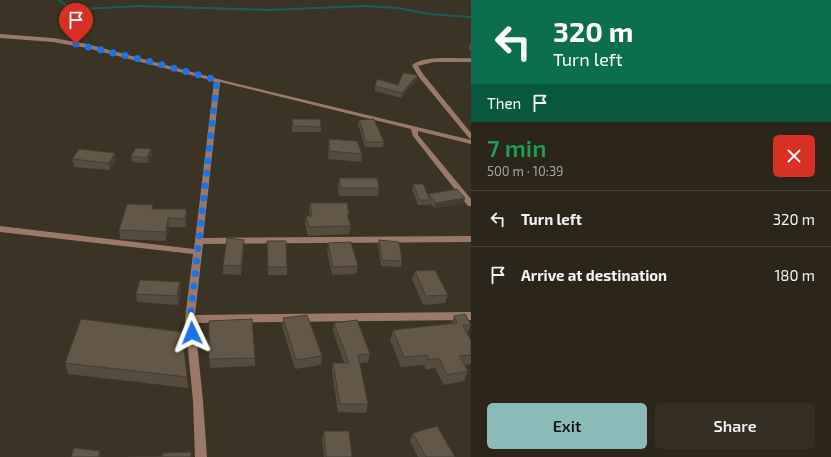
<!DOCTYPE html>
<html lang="en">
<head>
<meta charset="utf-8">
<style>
  body { margin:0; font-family:"Exo 2",sans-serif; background:#342e23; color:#f1f3f6; height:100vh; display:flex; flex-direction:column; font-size:15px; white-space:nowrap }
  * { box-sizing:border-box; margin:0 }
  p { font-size:13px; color:#a6a5a2 }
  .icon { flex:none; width:22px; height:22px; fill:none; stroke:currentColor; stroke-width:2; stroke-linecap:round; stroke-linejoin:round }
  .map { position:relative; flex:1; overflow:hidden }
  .drawer { display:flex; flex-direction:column; background:#2c261a; width:360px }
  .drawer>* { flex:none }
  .guide { background:#0b6e4f; color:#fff; overflow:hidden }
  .pin { position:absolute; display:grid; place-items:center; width:34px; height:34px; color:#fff; margin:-41px -17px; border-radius:50% 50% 50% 0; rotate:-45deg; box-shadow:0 0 4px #0007 }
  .pin .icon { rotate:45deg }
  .me { position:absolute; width:44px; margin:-22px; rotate:358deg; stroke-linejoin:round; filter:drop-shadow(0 0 3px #0008) }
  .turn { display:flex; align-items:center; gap:14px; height:84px; padding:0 16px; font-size:18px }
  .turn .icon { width:52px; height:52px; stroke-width:2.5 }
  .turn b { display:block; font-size:28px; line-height:34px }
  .then { display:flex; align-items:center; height:38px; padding:0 16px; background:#0003; gap:8px; font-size:15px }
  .round { display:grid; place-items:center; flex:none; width:42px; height:42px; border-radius:6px; background:#342e23 }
  .summary { display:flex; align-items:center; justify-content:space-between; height:68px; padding:0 16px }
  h1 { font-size:24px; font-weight:600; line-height:30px; color:#1e9e55 }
  .primary-button { display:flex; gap:8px; margin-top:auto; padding:8px 16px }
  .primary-button a { flex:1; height:46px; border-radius:6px; background:#8bbbb9; color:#111; font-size:16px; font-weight:600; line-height:46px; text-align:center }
  .primary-button a+a { background:#342e23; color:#f1f3f6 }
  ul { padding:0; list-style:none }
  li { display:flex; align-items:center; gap:12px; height:56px; padding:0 16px; border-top:1px solid #484339 }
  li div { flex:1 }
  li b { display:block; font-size:15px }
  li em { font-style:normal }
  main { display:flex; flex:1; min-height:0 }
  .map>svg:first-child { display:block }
</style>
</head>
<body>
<main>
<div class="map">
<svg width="471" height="457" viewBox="0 0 471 457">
  <rect width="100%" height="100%" fill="#3b3323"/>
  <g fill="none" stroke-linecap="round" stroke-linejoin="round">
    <path stroke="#185e5e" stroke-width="2" d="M59,0L69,8L81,9L140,6L268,10L365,6L398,8L429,14L471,17"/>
    <path fill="#9b7969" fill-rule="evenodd" d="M0,34L53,38L87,44L218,79L471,140V144L418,131V135L471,199V206H468L413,136L411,129L220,82L203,238L471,236V242L203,244L195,315L471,312V320L195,323L203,401L207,457H195L193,401L185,319L193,254L0,232V226L194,249L214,81L87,48L53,42L0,38Z
      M471,58V62H434L418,66L423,74L471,133V139L469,138L418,76L412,65C425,55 455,59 471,58Z"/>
  </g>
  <path fill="#554b3e" d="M470,44H471V52L468,48Z
    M417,80L401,98L375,91V86L398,85Z
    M292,119L321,127V132H292Z
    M359,120L384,142L383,147H365L362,138V136L358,125Z
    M329,139L362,154L361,162L328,159Z
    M152,154L148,163L132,162L131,156Z
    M72,159L116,160L110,170L74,167Z
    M339,178L379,188L378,196H339L338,186Z
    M413,184L428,194L465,198L463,204L434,208L430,203L429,205H418L412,189Z
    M310,203L349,214L348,218L351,226L349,234L308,236L305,224L306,216H310L309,211Z
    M153,209H186L187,218L186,227H169L166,241L120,239L119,230Z
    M379,240L402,261L401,267L381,266L378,246Z
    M267,241L287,267V275H268L267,250Z
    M328,243L358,266L356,274L332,275L327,251Z
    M244,248L241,275L223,274V265Z
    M415,271L448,295L445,303L423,305L412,279Z
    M180,282L181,291L178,305L137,302L136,294Z
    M454,316L471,325L467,334L471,341V364L465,365L468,371L464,381L444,385L435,368L426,370L424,365L401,367L390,340L393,330L451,324Z
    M283,318L322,356L321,365L295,369L282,326Z
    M334,323L370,354L368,362L360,363L368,404L366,413L338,412L332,371L333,363H344L333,331Z
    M255,358V366L210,368L209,359Z
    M65,363L187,377L188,388L68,374Z
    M324,431L352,457H324L322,439Z
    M413,433L455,457H418L410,441Z"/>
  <path fill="#453d32" d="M418,75L417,80L401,98L402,93Z
    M151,149L152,154L148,163L147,158Z
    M115,153L116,160L110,170L109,163Z
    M465,198L463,204L434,208L436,203Z
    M186,209L187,218L186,227L185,219Z
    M168,218L169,227L166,241V232Z
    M244,240V248L241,275V266Z
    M180,282L181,291L178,305L177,296Z
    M100,451L101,457H98Z"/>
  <path fill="#635748" stroke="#453d32" d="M403,73L418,75L402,93L375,86L377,79L398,85Z
    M292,119H320L321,127L293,126Z
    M374,119L384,142H366L363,133H364L359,120Z
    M329,139L357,141L362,154L329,151Z
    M136,148L151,149L147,158L131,156Z
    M79,149L115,153L109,163L72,159Z
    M339,178H377L379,188H341Z
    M413,184H423L430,200H420Z
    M457,189L465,198L436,203L428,194Z
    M310,203H347L349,214H347L351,226L309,227L306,216H312Z
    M127,204L153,205L152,209H186L185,219L168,218L166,232L119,230Z
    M227,238L244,240L241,266L223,265Z
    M379,240L399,242L402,261L382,260Z
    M267,241H286L287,267H268Z
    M351,242L358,266L333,267L328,243Z
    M435,270L448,295L426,296L415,271Z
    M140,280L180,282L177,296L136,294Z
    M465,314L471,325H463L471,341V355L459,356L468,371L447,375L439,358L429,360L427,355L404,357L393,330L457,323L454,316Z
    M307,315L322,356L296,360L283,318Z
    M81,319L182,332L187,377L65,363Z
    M252,319L255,358L209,359V321Z
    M357,320L370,354L358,355L368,404H340L333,363H349L334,323Z
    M437,426L455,457H426L413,433Z
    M324,431H349L352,457H326Z
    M74,448L100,451L98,457H71Z
    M191,452V457H128L163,456V453Z"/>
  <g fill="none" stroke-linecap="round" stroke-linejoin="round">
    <path stroke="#1a73e8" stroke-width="7" stroke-dasharray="0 12.6" d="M76,44L144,60L217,80L190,319L192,333"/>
  </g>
</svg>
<div class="pin" style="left:76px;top:44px;background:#d93025"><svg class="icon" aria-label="arrive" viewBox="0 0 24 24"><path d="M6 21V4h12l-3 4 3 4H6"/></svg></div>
<svg class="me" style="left:192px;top:333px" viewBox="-20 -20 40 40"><path d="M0-17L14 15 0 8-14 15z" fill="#1a73e8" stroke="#fff" stroke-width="4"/></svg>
</div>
<section class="drawer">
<div class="guide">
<div class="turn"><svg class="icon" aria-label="left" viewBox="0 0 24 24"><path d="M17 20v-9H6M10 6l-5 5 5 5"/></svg><div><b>320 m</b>Turn left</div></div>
<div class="then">Then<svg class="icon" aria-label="arrive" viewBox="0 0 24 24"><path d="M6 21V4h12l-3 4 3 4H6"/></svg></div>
</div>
<div class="summary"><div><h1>7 min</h1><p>500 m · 10:39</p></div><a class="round" style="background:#d93025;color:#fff"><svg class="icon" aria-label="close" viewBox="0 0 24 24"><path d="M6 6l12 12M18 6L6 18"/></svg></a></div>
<ul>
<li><svg class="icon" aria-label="left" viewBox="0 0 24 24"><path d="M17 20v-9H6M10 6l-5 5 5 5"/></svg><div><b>Turn left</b></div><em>320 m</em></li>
<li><svg class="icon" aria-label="arrive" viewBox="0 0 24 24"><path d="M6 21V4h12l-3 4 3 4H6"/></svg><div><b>Arrive at destination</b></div><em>180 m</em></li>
</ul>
<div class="primary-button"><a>Exit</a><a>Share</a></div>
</section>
</main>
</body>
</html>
